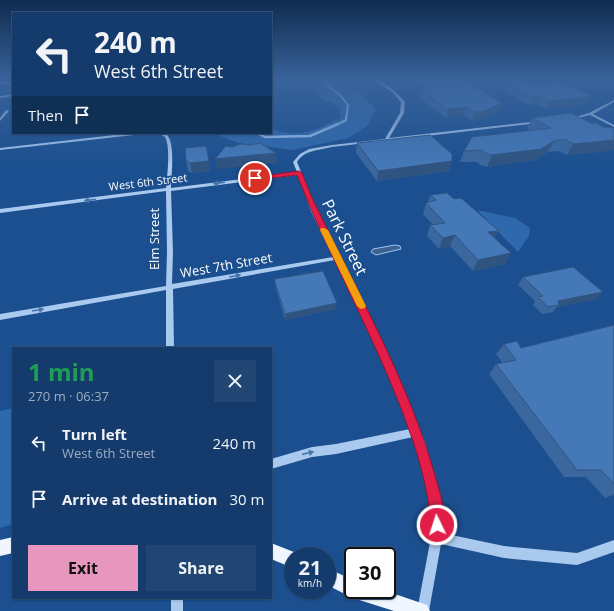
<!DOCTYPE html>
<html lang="en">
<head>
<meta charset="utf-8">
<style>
  body { margin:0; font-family:"Open Sans",sans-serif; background:#214673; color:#f1f3f6; height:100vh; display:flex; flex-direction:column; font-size:15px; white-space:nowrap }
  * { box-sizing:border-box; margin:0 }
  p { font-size:13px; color:#9dadc1 }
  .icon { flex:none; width:22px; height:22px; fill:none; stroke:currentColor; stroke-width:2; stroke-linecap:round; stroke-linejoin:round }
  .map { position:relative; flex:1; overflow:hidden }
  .details { position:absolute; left:12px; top:347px; width:260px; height:252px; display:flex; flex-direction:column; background:#143b6b; border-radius:0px; box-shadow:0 1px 3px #0004,0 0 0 1px #33557e }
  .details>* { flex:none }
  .banner { position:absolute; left:12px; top:12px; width:260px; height:122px; border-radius:0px; box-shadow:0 1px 3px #0004,0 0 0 1px #33557e; background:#143b6b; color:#f1f3f6; overflow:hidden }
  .speed { position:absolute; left:284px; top:547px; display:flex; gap:8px; font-size:20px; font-weight:700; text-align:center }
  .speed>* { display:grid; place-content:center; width:52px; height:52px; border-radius:50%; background:#143b6b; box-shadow:0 1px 3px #0004,0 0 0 1px #33557e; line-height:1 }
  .speed small { font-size:10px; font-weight:400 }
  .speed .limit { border:2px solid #111; border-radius:6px; background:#fff; color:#111 }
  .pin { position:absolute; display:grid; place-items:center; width:34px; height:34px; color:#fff; margin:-17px; border:2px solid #fff; border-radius:50%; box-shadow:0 1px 4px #0007 }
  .me { position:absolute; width:44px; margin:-22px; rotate:356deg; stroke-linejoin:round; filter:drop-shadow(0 0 3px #0008) }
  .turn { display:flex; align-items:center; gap:14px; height:84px; padding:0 16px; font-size:18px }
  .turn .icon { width:52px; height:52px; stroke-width:2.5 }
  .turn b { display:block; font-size:28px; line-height:34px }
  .then { display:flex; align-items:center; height:38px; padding:0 16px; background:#0003; gap:8px; font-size:15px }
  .round { display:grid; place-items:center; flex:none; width:42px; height:42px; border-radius:0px; background:#214673 }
  .overview { display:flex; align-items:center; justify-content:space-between; height:68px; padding:0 16px }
  h1 { font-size:24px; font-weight:700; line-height:30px; color:#1e9e55 }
  .cta { display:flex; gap:8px; margin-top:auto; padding:8px 16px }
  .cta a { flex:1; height:46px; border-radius:0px; background:#e797bd; color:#111; font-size:16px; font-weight:700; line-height:46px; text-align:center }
  .cta a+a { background:#214673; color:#f1f3f6 }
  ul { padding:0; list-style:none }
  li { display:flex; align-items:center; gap:12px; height:56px; padding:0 16px }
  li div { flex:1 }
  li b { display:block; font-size:15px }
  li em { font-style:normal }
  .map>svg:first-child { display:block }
</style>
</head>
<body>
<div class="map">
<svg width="614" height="611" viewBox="0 0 614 611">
  <rect width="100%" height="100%" fill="#1b4f8f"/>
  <path fill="#2e69ad" d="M306,79H334L357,91L376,109L367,126L348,138L293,150L239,143L212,133H271V128C297,140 317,130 340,118V109L332,102H326L319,97L318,92L314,91Z
    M477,210L515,218L530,228L529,236L518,252Z
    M13,408V524L0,528V411Z"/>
  <path fill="#3c6290" stroke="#9cc4f0" d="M395,245L400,246L401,249L376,255L371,252L373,249Z"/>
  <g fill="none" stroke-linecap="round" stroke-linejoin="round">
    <path stroke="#9cc4f0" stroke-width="2" d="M319,79L340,95L348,105L346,120L336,125"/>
    <path stroke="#9cc4f0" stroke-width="2.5" d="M257,133L265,137L310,136L338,124"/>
    <path fill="#a9c9ee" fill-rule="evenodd" d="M371,79C384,79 397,93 405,102L404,113L389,138L539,121L541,122L539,123L332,147C320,150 304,150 297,162L317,211L389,357L425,442L440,500L442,533L504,546L577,553L614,540V552L577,565L504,558L441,544L429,611H417L431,537L430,500L413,437L336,454L312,457L271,469V459L312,447L336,444L410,429L381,357L335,260L173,289L174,348H166V290L0,320V314L166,286L167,252L166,191L0,213V209L166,188C167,177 171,147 165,137C164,137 161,134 160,133C163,133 164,133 166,134C176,141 171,177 171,188L297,172L293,162L300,154L309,149L332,145L385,139L400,113L401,102L391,91ZM298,175L311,211L333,257L172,284L173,252L171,191Z
      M0,81L13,83V85L0,83Z
      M13,94V96L0,98V96Z
      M614,100V102L593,114L614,125V127L590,115L571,120L569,119L589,113Z
      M6,110L9,111L0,121V118Z
      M132,133H145L143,134L0,150V148Z
      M171,598H183V611H171Z"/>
    <path fill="#f0f6ff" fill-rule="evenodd" d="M13,537V553L0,556V540Z
      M271,543L299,554L300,556H293V568L271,559Z
      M327,568L353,580V590H383L427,605L430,611H394L353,598L327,585Z"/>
  </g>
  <path fill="#3a679d" d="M408,79H461L499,111L481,120L472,121L464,116L446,118L420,98L421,90L426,87L414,80H410Z
    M506,83L534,86L592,96L587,104L545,109L537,105H530L503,91Z
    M532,118L591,123L603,127L614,128V150L567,155L559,151L548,152L535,160L487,167L480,165L477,162H460L464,151L530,130L527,128Z
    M357,143L452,161L449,171L377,181L356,153Z
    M186,160L211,171L192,173L188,171Z
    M430,195L495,238L505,264L473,271L450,246L439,249L427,236L430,225H433L423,214L426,203L428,202Z
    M523,277L596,299L557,307L553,312L542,314L533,305L535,301L518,285Z
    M274,279L336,309L285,320L275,285Z
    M614,325V495L605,498L586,477H564L489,374L496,364L502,362L496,354L504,344L521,348Z"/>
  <path fill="#305480" d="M540,96L537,105H530L534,97Z
    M592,96L587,104L545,109L549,101Z
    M502,103L499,111L481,120L472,121L475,112Z
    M467,107L464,116L446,118L448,109Z
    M614,134V150L567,155L573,144Z
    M554,141L548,152L535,160L487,167L492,155Z
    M206,146L211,171L192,173L190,163Z
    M276,153L277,163L217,169L215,159Z
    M452,161L449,171L377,181L378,171Z
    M499,231L493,242L488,232Z
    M455,235L450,246L439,249L443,238Z
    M511,253L505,264L473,271L478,260Z
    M603,292L596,299L557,307L559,305L558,301Z
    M337,303L336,309L285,320V314Z
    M614,494V495L605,498Z"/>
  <path fill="#4478b7" stroke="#305480" d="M428,79H461L502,103L484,111L475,112L467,107L448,109L421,90L433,82Z
    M525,81L534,86L561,83L592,96L549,101L540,96L534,97L506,83Z
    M571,113L591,123H596L603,127L614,128V140L573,144L565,139L554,141L541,149L492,155L485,153L482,150L464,151L472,137L551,128L532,118Z
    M430,135L452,154V161L378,171L357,143Z
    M260,143L276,153L215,159L226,146L232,147L240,144L250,145Z
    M206,146L209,161L190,163L186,160L185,148Z
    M447,193L454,199L461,198L499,231L488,232L511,253L478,260L455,235L443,238L430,225L445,223L426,203L436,200L430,195Z
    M573,267L603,292L558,301L559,305L548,307L538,297L543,296L523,277Z
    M323,271L337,303L285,314L274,279Z
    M614,325V484L601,470H577L496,364L516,360L504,344L517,341L521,348Z"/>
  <defs><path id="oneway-solid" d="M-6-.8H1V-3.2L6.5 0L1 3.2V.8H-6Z"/></defs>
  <g fill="#4674ac">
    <use href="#oneway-solid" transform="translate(219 183) rotate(173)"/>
    <use href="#oneway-solid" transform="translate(90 200) rotate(173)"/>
    <use href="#oneway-solid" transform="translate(235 276) rotate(-10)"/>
    <use href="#oneway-solid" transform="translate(38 310) rotate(-10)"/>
    <use href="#oneway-solid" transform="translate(308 453) rotate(-13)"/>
  </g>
  <linearGradient id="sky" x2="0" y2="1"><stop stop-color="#0f2b4f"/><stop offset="0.48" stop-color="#39639b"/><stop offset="1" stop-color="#39639b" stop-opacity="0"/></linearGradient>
  <rect width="614" height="165" fill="url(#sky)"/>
  <path fill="#e11d48" stroke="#92132f" d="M299,171L302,173C307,186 312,199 319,212C361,300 410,385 436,479C440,494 448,515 442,530L437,532L432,530C428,520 430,510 428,500C425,482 419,459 413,441C382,349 332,265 297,175L255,180L252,178L255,177Z"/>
  <path fill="#f59e0b" d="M321,228H324L328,230L366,306L365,308L361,309L357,306L320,230Z"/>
  <g text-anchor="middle" stroke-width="3.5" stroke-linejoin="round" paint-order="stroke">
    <g font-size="11" fill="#fff" stroke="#1b4f8f">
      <text transform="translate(148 182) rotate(-7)" y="4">West 6th Street</text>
    </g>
    <g font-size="13" fill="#fff" stroke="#1b4f8f">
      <text transform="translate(154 239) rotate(-90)" y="5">Elm Street</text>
      <text transform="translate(226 265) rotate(-10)" y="5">West 7th Street</text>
    </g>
    <g font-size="16" fill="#fff" stroke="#1b4f8f">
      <text transform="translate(345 237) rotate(64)" y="6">Park Street</text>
    </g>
  </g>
</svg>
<div class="speed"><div>21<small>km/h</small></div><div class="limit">30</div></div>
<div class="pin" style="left:255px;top:178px;background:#d93025"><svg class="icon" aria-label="arrive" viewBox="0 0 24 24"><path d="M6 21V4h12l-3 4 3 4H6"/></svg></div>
<svg class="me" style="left:437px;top:525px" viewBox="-20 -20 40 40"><circle r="17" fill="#e11d48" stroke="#fff" stroke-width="3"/><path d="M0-11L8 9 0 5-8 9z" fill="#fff"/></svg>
<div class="banner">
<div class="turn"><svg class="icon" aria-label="left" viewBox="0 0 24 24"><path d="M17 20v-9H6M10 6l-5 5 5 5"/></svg><div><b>240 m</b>West 6th Street</div></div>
<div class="then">Then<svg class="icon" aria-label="arrive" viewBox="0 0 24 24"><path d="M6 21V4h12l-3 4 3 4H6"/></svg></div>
</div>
<section class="details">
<div class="overview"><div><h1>1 min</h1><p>270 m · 06:37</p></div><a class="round"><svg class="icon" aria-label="close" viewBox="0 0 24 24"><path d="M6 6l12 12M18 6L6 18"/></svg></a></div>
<ul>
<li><svg class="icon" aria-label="left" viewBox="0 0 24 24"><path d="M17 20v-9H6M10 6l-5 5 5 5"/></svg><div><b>Turn left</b><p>West 6th Street</p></div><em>240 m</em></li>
<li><svg class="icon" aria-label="arrive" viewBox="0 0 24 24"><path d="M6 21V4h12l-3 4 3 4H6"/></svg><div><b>Arrive at destination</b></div><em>30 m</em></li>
</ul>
<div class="cta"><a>Exit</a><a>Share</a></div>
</section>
</div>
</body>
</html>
